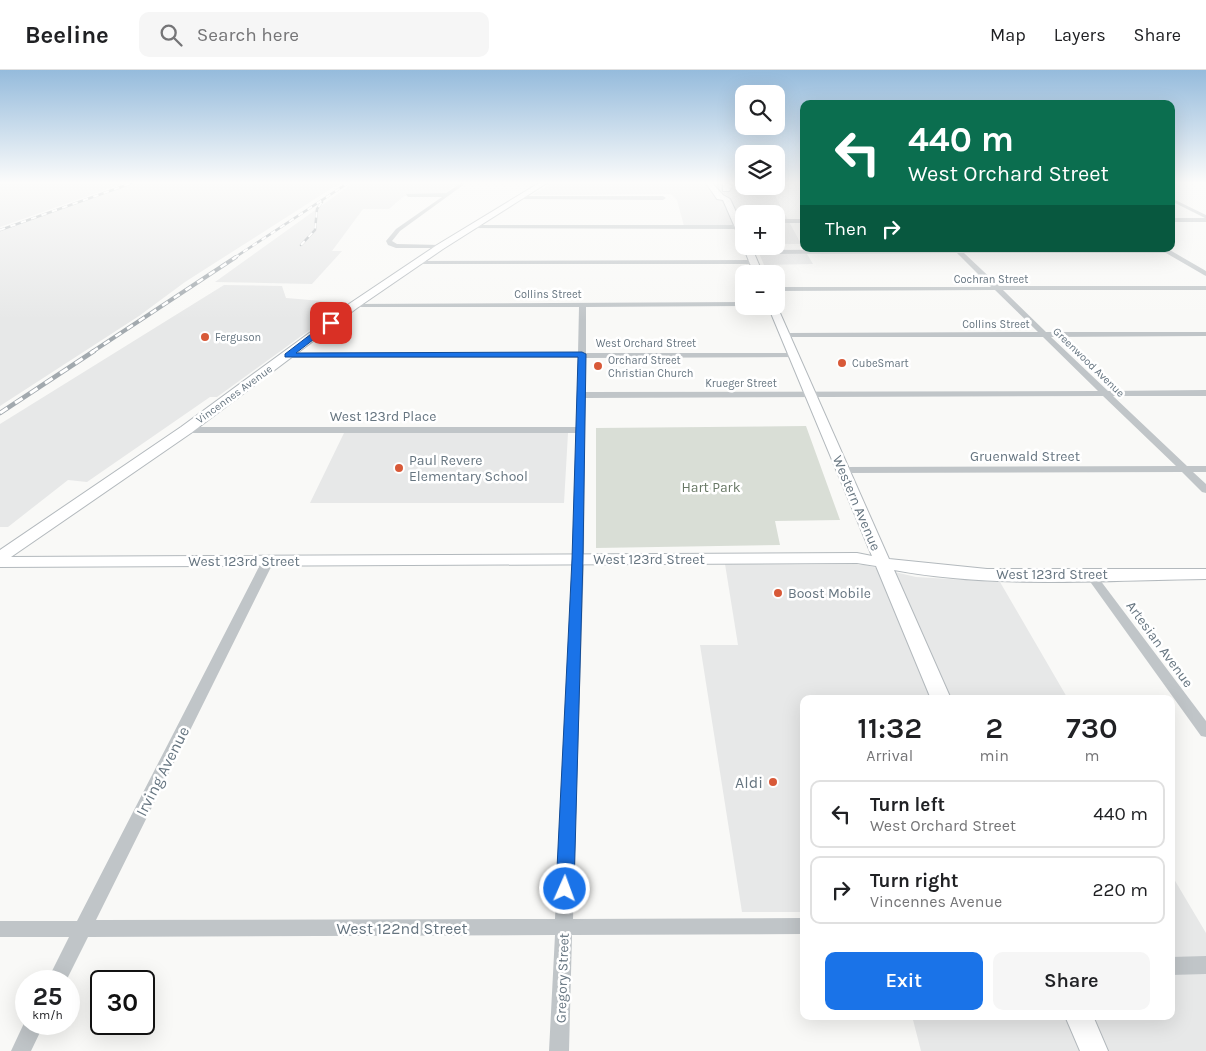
<!DOCTYPE html>
<html lang="en">
<head>
<meta charset="utf-8">
<style>
  body { margin:0; font-family:Karla,sans-serif; background:#f6f6f6; color:#202124; height:100vh; display:flex; flex-direction:column; font-size:19px; white-space:nowrap }
  * { box-sizing:border-box; margin:0 }
  p { font-size:16px; color:#757577 }
  .icon { flex:none; width:28px; height:28px; fill:none; stroke:currentColor; stroke-width:2; stroke-linecap:round; stroke-linejoin:round }
  .map { position:relative; flex:1; overflow:hidden }
  .sheet { position:absolute; left:800px; top:625px; width:375px; height:325px; display:flex; flex-direction:column; background:#fff; border-radius:10px; box-shadow:0 5px 20px #0002 }
  .sheet>* { flex:none }
  .hud { position:absolute; left:800px; top:30px; width:375px; height:152px; border-radius:10px; box-shadow:0 5px 20px #0002; background:#0b6e4f; color:#fff; overflow:hidden }
  .controls { position:absolute; left:735px; top:15px; display:grid; gap:10px }
  .controls a { display:grid; place-items:center; width:50px; height:50px; border-radius:10px; background:#fff; box-shadow:0 5px 20px #0002; font-size:25px }
  .speed { position:absolute; left:15px; top:900px; display:flex; gap:10px; font-size:25px; font-weight:700; text-align:center }
  .speed>* { display:grid; place-content:center; width:65px; height:65px; border-radius:50%; background:#fff; box-shadow:0 5px 20px #0002; line-height:1 }
  .speed small { font-size:12px; font-weight:400 }
  .speed .limit { border:2px solid #111; border-radius:8px; background:#fff; color:#111 }
  .pin { position:absolute; display:grid; place-items:center; width:42px; height:42px; color:#fff; margin:-21px; border-radius:10px; box-shadow:0 2px 8px #0006 }
  .me { position:absolute; width:55px; margin:-28px; rotate:2deg; stroke-linejoin:round; filter:drop-shadow(0 0 4px #0008) }
  .turn { display:flex; align-items:center; gap:18px; height:105px; padding:0 25px; font-size:22px }
  .turn .icon { width:65px; height:65px; stroke-width:2.5 }
  .turn b { display:block; font-size:35px; line-height:42px }
  .then { display:flex; align-items:center; height:48px; padding:0 25px; background:#0003; gap:10px; font-size:19px }
  .eta { display:flex; justify-content:space-evenly; align-items:center; height:85px; text-align:center }
  .eta b { font-size:30px; font-weight:600; line-height:35px }
  .primary-button { display:flex; gap:10px; margin-top:auto; padding:10px 25px }
  .primary-button a { flex:1; height:58px; border-radius:10px; background:#1a73e8; color:#fff; font-size:20px; font-weight:600; line-height:58px; text-align:center }
  .primary-button a+a { background:#f6f6f6; color:#202124 }
  ul { padding:0; list-style:none }
  li { display:flex; align-items:center; gap:15px; height:68px; margin:0 10px 8px; padding:0 15px; border:2px solid #e0e0e0; border-radius:10px }
  li div { flex:1 }
  li b { display:block; font-size:19px }
  li em { font-style:normal }
  header { display:flex; align-items:center; gap:30px; box-sizing:border-box; height:70px; padding:0 25px; background:#fff; border-bottom:1px solid #e0e0e0 }
  header strong { font-size:24px }
  nav { display:flex; gap:28px; margin-inline-start:auto; font-size:18px }
  .search { width:350px; height:45px; background:#f6f6f6; display:flex; align-items:center; gap:12px; box-sizing:border-box; padding:0 18px; border-radius:10px; color:#757577; font-size:19px }
  .map>svg:first-child { display:block }
</style>
</head>
<body>
<header>
<strong>Beeline</strong>
<div class="search"><svg class="icon" aria-label="search" viewBox="0 0 24 24"><circle cx="10" cy="10" r="6"/><path d="M15 15l6 6"/></svg>Search here</div>
<nav><a>Map</a><a>Layers</a><a>Share</a></nav>
</header>
<div class="map">
<svg width="1206" height="981" viewBox="0 0 1206 981">
  <rect width="100%" height="100%" fill="#f9f9f7"/>
  <path fill="#e7e8e8" d="M0,113H125L0,157Z
    M134,113H340L185,212L139,246L0,336V161Z
    M353,113H459L441,126H404L389,139H363L332,181H342L312,214L215,212Z
    M552,113H744V116H770L801,174H776V144H744V157L684,156L677,130L671,124L532,125Z
    M776,175L782,183L807,184L813,194L764,195L756,176Z
    M224,215L282,216L286,228L347,233L217,327H210L87,412L68,410L8,457H0V354Z
    M344,363H568L564,433H310Z
    M725,494L865,495L916,507L1000,512L1068,629H804V842H742L700,575H738Z
    M1171,804L1206,863V981H921L912,946H1171Z"/>
  <path fill="#d9ded6" d="M806,356L840,450L775,451L780,475L596,478V358Z"/>
  <g fill="none" stroke-linecap="round" stroke-linejoin="round">
    <g stroke="#b3b9bd" stroke-width="2">
      <path id="secondary" d="M539,113H547L443,179L357,238L191,363L11,487L857,483L872,486L768,236H776V234L889,489L987,499H1206V509C1103,510 996,519 894,500L951,629H931L876,496L857,493L0,497V480L181,357L349,234L437,175Z
        M706,113H712L723,125L730,129L744,159V171L740,169L723,130L717,129Z
        M723,113H729L732,117L729,121H723Z
        M744,175V176H751L763,204H754L743,176Z
        M1065,946H1093L1108,981H1080Z"/>
    </g>
    <path fill="#c0c5c8" fill-rule="evenodd" d="M461,113H466L400,161L392,171L397,174L440,175L443,177L442,178H396L388,175L386,171L396,159L442,127H408L406,124L446,123Z
      M520,126H663L666,128L663,130L518,129Z
      M1171,128L1206,145V152H1171V148H1205L1171,131Z
      M776,149H804V153H776Z
      M472,155H738L741,157L738,159L470,158Z
      M955,179H1168L1206,201V206L1204,205L1166,183H964L999,216H1206V220H1003L1046,262H1206V266L1051,267L1108,321L1206,320V326H1113L1187,396H1206V402H1193L1206,414V423L1202,422L1182,402L843,403L838,400L843,397L1176,396L1103,326L585,328L584,489L573,849L804,848V864L572,865L569,981H549L555,865L88,867L66,911H47L69,867H0V851H77L262,491L268,488L274,491L96,850L555,849L572,489L576,363H186L181,360L186,357H576L578,288H287L283,286L287,284L578,283L579,237H351V235L353,234L744,232V236L586,237V283H795L799,285L795,287L586,288L585,322L1098,321L1043,267H786L782,265L786,263L1038,262L995,220L776,221V217H991L957,183L749,184L746,182L749,180Z
      M416,191L754,190L757,192L754,194H414V192Z
      M1090,500L1094,502L1206,651V667L1201,666L1086,506L1084,504L1086,502Z
      M1206,886V904L1171,905V887Z
      M26,949V954H44L31,981H11Z"/>
    <use href="#secondary" fill="#fff" fill-rule="evenodd"/>
    <g stroke="#a2a9ae" stroke-width="2.5">
      <path id="rail-far2" d="M0,160L132,113
        M301,175L315,160L317,139L322,132
        M234,188L348,113"/>
    </g>
    <g stroke="#a2a9ae" stroke-width="4">
      <path id="rail-far1" d="M92,282L236,187"/>
    </g>
    <g stroke="#a2a9ae" stroke-width="4.5">
      <path id="rail" d="M0,343L94,281"/>
    </g>
    <use href="#rail-far2" stroke="#fff" stroke-width="2" stroke-dasharray="5.5" stroke-linecap="butt"/>
    <use href="#rail-far1" stroke="#fff" stroke-width="2.5" stroke-dasharray="7" stroke-linecap="butt"/>
    <use href="#rail" stroke="#fff" stroke-width="3" stroke-dasharray="9" stroke-linecap="butt"/>
  </g>
  <linearGradient id="sky" x2="0" y2="1"><stop stop-color="#95bbdc"/><stop offset="0.45" stop-color="#fcfcfb"/><stop offset="1" stop-color="#fcfcfb" stop-opacity="0"/></linearGradient>
  <rect width="1206" height="250" fill="url(#sky)"/>
  <path fill="#1a73e8" stroke="#114b97" d="M328,251L335,253L296,283L582,282L586,284L583,489L574,819L571,824L565,827L559,824L556,819L572,489L578,287H285V284Z"/>
  <g fill="#d85938" stroke="#fff" stroke-width="2">
    <circle cx="205" cy="267" r="5"/>
    <circle cx="842" cy="293" r="5"/>
    <circle cx="598" cy="296" r="5"/>
    <circle cx="399" cy="398" r="5"/>
    <circle cx="778" cy="523" r="5"/>
    <circle cx="773" cy="712" r="5"/>
  </g>
  <g text-anchor="middle" stroke-width="5" stroke-linejoin="round" paint-order="stroke">
    <g font-size="11" fill="#667580" stroke="#fff">
      <text x="991" y="213">Cochran Street</text>
      <text x="548" y="228">Collins Street</text>
      <text x="996" y="258">Collins Street</text>
      <text x="646" y="277">West Orchard Street</text>
      <text transform="translate(1089 292) rotate(44)" y="4">Greenwood Avenue</text>
      <text x="741" y="317">Krueger Street</text>
      <text transform="translate(234 324) rotate(-36)" y="4">Vincennes Avenue</text>
    </g>
    <g font-size="11" fill="#667580" stroke="#fff" text-anchor="start">
      <text x="215" y="271">Ferguson</text>
      <text x="608" y="294">Orchard Street<tspan x="608" dy="13">Christian Church</tspan></text>
      <text x="852" y="297">CubeSmart</text>
    </g>
    <g font-size="14" fill="#667580" stroke="#fff">
      <text x="383" y="351">West 123rd Place</text>
      <text x="1025" y="391">Gruenwald Street</text>
      <text transform="translate(857 433) rotate(67)" y="5">Western Avenue</text>
      <text x="649" y="494">West 123rd Street</text>
      <text x="244" y="496">West 123rd Street</text>
      <text x="1052" y="509">West 123rd Street</text>
      <text transform="translate(1160 574) rotate(54)" y="5">Artesian Avenue</text>
      <text transform="translate(562 908) rotate(-88)" y="5">Gregory Street</text>
    </g>
    <g font-size="14" fill="#667580" stroke="#fff" text-anchor="start">
      <text x="409" y="395">Paul Revere<tspan x="409" dy="16">Elementary School</tspan></text>
      <text x="788" y="528">Boost Mobile</text>
    </g>
    <g font-size="14" fill="#687865" stroke="#fff">
      <text x="711" y="422">Hart Park</text>
    </g>
    <g font-size="16" fill="#667580" stroke="#fff">
      <text transform="translate(162 701) rotate(-63)" y="6">Irving Avenue</text>
      <text x="402" y="864">West 122nd Street</text>
    </g>
    <g font-size="16" fill="#667580" stroke="#fff" text-anchor="end">
      <text x="763" y="718">Aldi</text>
    </g>
  </g>
</svg>
<div class="controls">
<a><svg class="icon" aria-label="search" viewBox="0 0 24 24"><circle cx="10" cy="10" r="6"/><path d="M15 15l6 6"/></svg></a>
<a><svg class="icon" aria-label="layers" viewBox="0 0 24 24"><path d="M12 4l9 5-9 5-9-5zM3 14l9 5 9-5"/></svg></a>
<a>+</a>
<a>−</a>
</div>
<div class="speed"><div>25<small>km/h</small></div><div class="limit">30</div></div>
<div class="pin" style="left:331px;top:253px;background:#d93025"><svg class="icon" aria-label="arrive" viewBox="0 0 24 24"><path d="M6 21V4h12l-3 4 3 4H6"/></svg></div>
<svg class="me" style="left:565px;top:819px" viewBox="-20 -20 40 40"><circle r="17" fill="#1a73e8" stroke="#fff" stroke-width="3"/><path d="M0-11L8 9 0 5-8 9z" fill="#fff"/></svg>
<div class="hud">
<div class="turn"><svg class="icon" aria-label="left" viewBox="0 0 24 24"><path d="M17 20v-9H6M10 6l-5 5 5 5"/></svg><div><b>440 m</b>West Orchard Street</div></div>
<div class="then">Then<svg class="icon" aria-label="right" viewBox="0 0 24 24"><path d="M7 20v-9h11M14 6l5 5-5 5"/></svg></div>
</div>
<section class="sheet">
<div class="eta">
<div><b>11:32</b><p>Arrival</p></div>
<div><b>2</b><p>min</p></div>
<div><b>730</b><p>m</p></div>
</div>
<ul>
<li><svg class="icon" aria-label="left" viewBox="0 0 24 24"><path d="M17 20v-9H6M10 6l-5 5 5 5"/></svg><div><b>Turn left</b><p>West Orchard Street</p></div><em>440 m</em></li>
<li><svg class="icon" aria-label="right" viewBox="0 0 24 24"><path d="M7 20v-9h11M14 6l5 5-5 5"/></svg><div><b>Turn right</b><p>Vincennes Avenue</p></div><em>220 m</em></li>
</ul>
<div class="primary-button"><a>Exit</a><a>Share</a></div>
</section>
</div>
</body>
</html>
